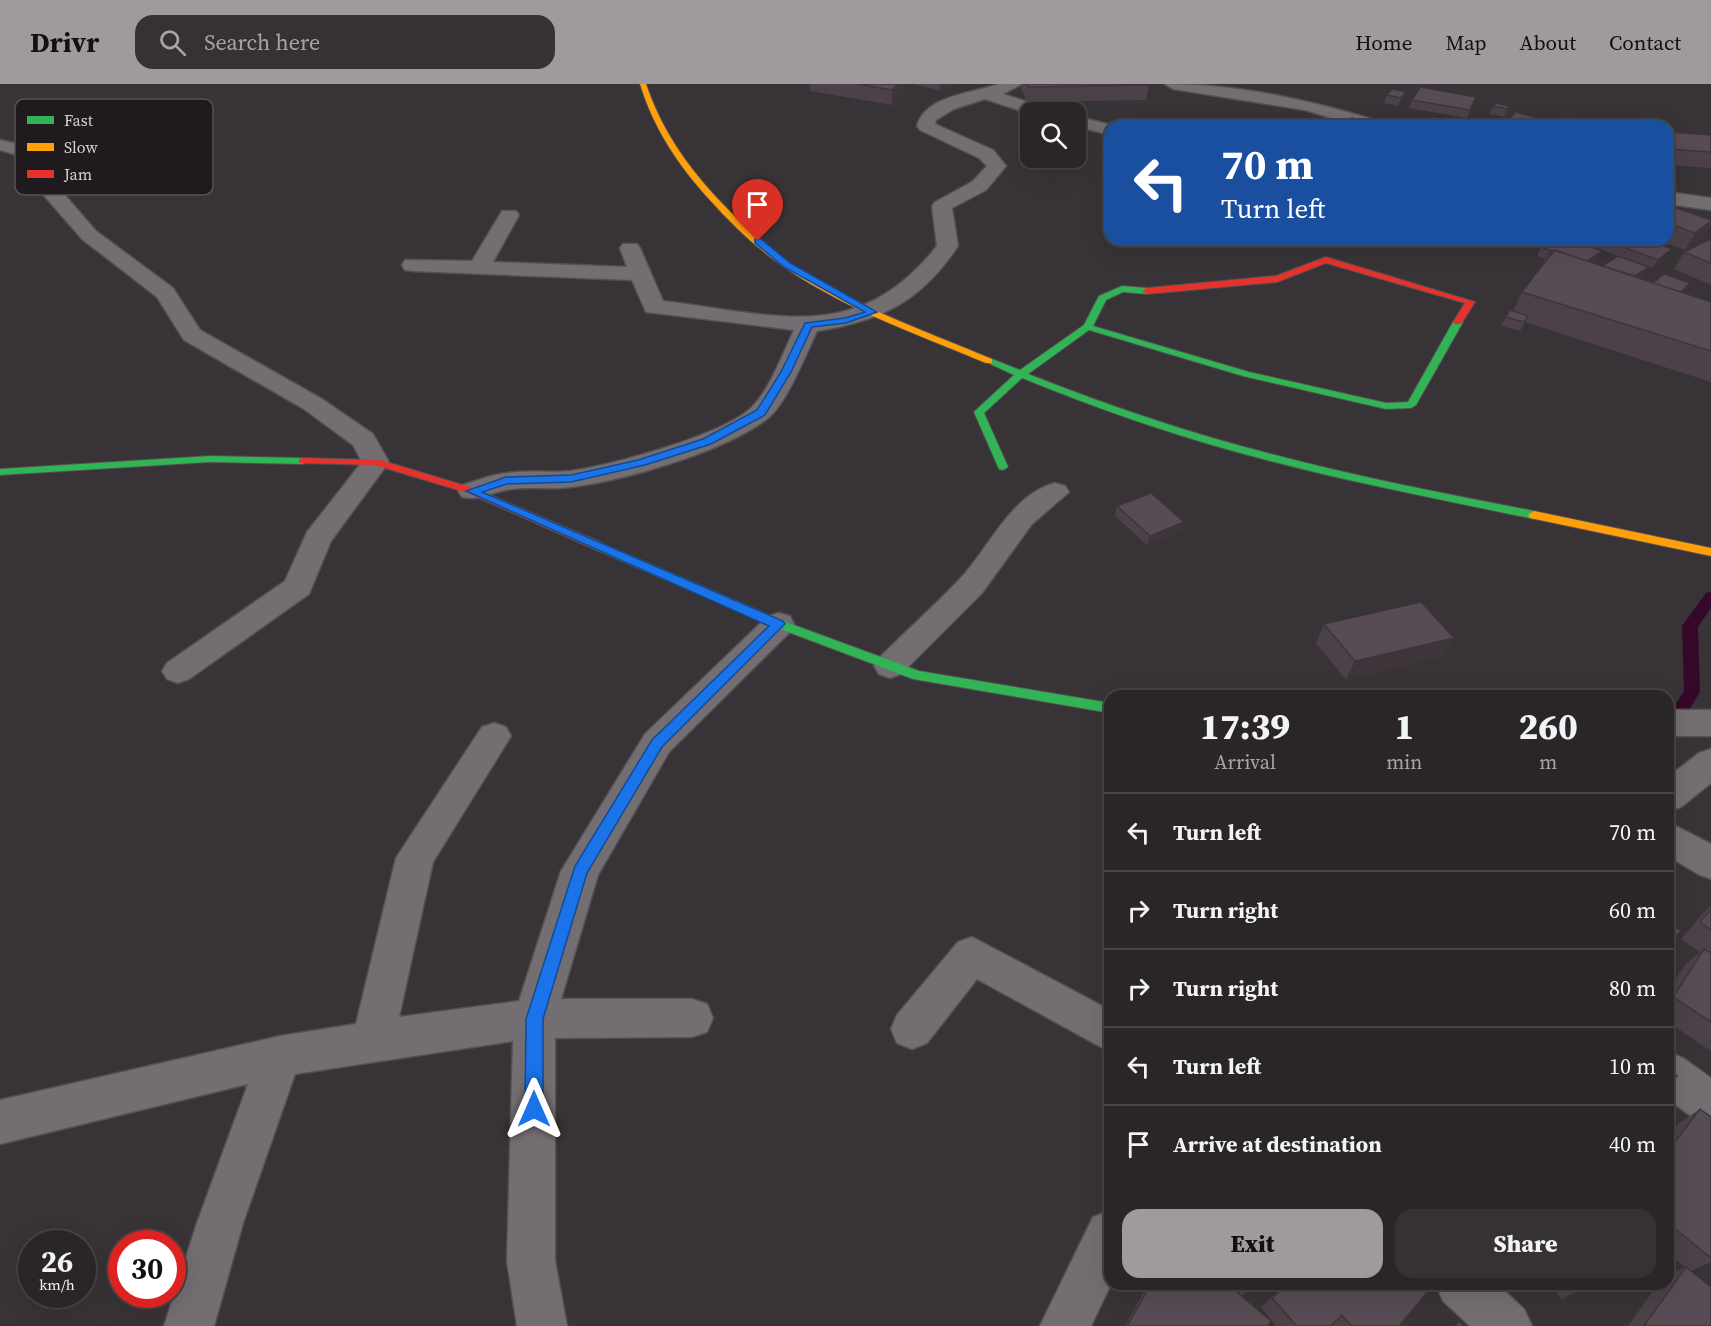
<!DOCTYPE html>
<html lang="en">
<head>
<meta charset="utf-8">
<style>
  body { margin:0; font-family:"Source Serif 4",serif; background:#363234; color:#f1f3f6; height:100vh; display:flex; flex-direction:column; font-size:22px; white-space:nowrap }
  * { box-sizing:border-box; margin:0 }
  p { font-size:20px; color:#a5a5a8 }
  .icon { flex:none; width:33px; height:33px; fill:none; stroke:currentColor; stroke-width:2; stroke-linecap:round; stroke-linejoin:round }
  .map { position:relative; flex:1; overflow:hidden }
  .panel { position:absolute; left:1104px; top:606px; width:570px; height:600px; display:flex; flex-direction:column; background:#2a2628; border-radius:18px; box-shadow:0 6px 24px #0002,0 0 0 2px #464345 }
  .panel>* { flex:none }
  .hud { position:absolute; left:1104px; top:36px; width:570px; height:126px; border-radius:18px; box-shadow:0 6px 24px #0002,0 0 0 2px #464345; background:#1a4fa0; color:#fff; overflow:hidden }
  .fabs { position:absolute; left:1020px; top:18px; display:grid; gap:12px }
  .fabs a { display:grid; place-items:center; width:66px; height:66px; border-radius:12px; background:#2a2628; box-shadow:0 6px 24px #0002,0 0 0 2px #464345; font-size:30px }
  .speed { position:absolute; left:18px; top:1146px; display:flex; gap:12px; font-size:30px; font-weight:700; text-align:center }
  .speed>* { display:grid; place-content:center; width:78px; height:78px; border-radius:50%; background:#2a2628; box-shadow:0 6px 24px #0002,0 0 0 2px #464345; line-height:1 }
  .speed small { font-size:15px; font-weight:400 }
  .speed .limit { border:9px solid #d22; background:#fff; color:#111 }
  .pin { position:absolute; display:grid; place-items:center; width:51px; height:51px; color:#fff; margin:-62px -26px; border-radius:50% 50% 50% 0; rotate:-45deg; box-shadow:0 0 6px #0007 }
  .pin .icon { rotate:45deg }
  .me { position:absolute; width:66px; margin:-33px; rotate:0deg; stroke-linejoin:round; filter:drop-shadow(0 0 4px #0008) }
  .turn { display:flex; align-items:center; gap:21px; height:126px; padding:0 18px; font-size:27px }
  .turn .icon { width:78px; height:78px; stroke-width:2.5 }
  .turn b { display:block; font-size:42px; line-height:51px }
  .eta { display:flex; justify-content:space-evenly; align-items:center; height:102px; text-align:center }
  .eta b { font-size:36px; font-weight:800; line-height:42px }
  .button { display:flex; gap:12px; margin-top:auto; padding:12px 18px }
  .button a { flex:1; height:69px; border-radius:18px; background:#a0999d; color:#111; font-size:24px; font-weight:800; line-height:69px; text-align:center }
  .button a+a { background:#363234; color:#f1f3f6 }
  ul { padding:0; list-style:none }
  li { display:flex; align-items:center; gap:18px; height:78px; padding:0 18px; border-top:2px solid #464345 }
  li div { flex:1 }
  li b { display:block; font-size:22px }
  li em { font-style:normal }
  header { display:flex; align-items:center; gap:36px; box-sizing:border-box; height:84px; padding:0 30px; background:#a0999d; color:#111 }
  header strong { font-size:28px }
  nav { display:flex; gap:33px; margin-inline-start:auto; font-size:21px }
  .search { width:420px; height:54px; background:#363234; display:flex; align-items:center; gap:15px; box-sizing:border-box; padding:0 21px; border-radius:18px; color:#a5a5a8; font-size:22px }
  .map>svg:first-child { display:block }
</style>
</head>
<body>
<header>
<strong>Drivr</strong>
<div class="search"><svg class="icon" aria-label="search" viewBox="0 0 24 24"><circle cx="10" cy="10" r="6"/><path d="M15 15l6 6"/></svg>Search here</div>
<nav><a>Home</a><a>Map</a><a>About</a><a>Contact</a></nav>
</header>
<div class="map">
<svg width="1711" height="1242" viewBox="0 0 1711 1242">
  <rect width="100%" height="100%" fill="#383336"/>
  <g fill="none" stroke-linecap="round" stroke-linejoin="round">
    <path fill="#350729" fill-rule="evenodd" d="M1711,508V524L1698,543L1700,608L1674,651L1668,652V632L1684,607L1682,542L1706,509Z"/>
    <g stroke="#544f52" stroke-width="3">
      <path id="street" d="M999,0H1022L1003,10L1047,24L1050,28L1030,30L985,15L954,25L936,36L935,40L993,66L1006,82L986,106L952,124L958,162C921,217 882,237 817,247C807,268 786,321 768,334C727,367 623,397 571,403C550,406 527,402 506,406C491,409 478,417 462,413L458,407L462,401C477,397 492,390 507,389C528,386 550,389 571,387C612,381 724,351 752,323C770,305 783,269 794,246L646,228L632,196L413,187L405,186L402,181L405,176L472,177L502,127H516L519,131L493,178L627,183L620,164L623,160H637L640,164L663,217C775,230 857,263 937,162L932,122L935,118L972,98L987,82L979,74L920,46L917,42C925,11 974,9 999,0Z
        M1165,0C1239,0 1310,16 1381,38L1384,42H1357L1305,26L1173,5Z
        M1076,32L1115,42H1110V51L1076,42Z
        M0,56L31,63L43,86L96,147L173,204L200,246L322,315L373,350L389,378L331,457L309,510L189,595L178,599L167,595L162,587L167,579L285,497L307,448L362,378L353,361L304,325L184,256L157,213L82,155L27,92L17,71L0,66Z
        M1668,108L1711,114V126L1668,120Z
        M1055,399L1065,402L1069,408L1032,440L982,509L901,590L890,594L879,590L874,582L879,574C905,548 933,523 959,496C989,465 1010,411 1055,399Z
        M779,529L790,532L794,540L790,548L669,668L598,791L561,915H692L707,920L713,934L707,948L692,953L555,954V1177L567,1242H517L507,1177L513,957L295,990L243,1139L214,1242H164L197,1139L248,1000L0,1060V1016L280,952L356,940L396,774L482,643L494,639L506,643L511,652L433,778L399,933L519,917L561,787L645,650L768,532Z
        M1668,626H1711V652H1668Z
        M1711,665V699L1681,723L1668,727V693L1699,669Z
        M1668,738L1711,760V795L1698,790L1668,772Z
        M972,853L1110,926V968L977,895L927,959L912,965L897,959L891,945L897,931L958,858Z
        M1668,968L1683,974L1711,994V1043L1696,1036L1668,1015Z
        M1110,1127L1111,1200L1091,1242H1040L1093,1133Z
        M1436,1200H1497L1524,1225L1532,1242H1470L1443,1217Z"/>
    </g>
    <g stroke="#544f52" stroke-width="2">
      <path id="fast" d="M1122,202L1147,204L1152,207L1147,210L1123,208L1106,216L1093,242L1249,288L1386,319L1408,318L1453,238L1461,236L1463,238L1416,321L1411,324L1386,325L1243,292L1089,246L1028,290C1107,321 1188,349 1271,370C1358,393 1446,410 1534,427L1540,431L1534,435C1443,416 1353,399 1263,375C1181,354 1101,326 1022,294L984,329L1008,383L1003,386L999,385L974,328L1014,291L984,277L992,275L1020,286L1084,241L1099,212Z
        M210,372L303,374L308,377L303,380L210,378L0,391V385Z
        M596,457L783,537L919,587L1110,619V629L913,595L775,543L592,464L590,461Z"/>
    </g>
    <g stroke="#544f52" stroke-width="2">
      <path id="slow" d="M640,0H646C661,44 684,78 715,112C735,133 755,154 779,171C842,218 920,245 992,275V279H986C914,249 836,222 773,175C750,158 729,137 710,116C678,81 654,45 640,0Z
        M1534,427L1711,464V472L1530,434L1528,431Z"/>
    </g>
    <g stroke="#544f52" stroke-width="2">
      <path id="jam" d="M1326,173L1475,218L1461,240H1455L1453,238L1465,219L1326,179L1277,198L1147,210L1142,207L1147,204L1276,192Z
        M303,374L380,376L476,405L600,458L602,461L600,464H592L468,409L375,381L299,379V375Z"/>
    </g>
    <use href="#street" fill="#736e71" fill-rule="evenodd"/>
    <use href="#fast" fill="#30b455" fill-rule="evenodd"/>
    <use href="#slow" fill="#ff9f0a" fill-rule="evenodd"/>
    <use href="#jam" fill="#e5322d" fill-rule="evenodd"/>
  </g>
  <path fill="#4c4148" d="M810,0H906V7L892,21L810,7Z
    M914,0H954L940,7Z
    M1021,0H1148L1149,1L1146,16L1027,18L1021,4Z
    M1392,5L1403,16L1398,22L1384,19L1387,11Z
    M1476,13L1467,34L1409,24L1412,16Z
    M1493,22L1511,23L1508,31L1504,33L1490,30Z
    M1668,48L1711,51V84L1668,81Z
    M1668,121L1711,136V139L1702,153L1685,166L1658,156H1668Z
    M1711,155V201L1674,185L1684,168Z
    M1506,156H1537L1525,163Z
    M1605,156H1651L1650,157L1667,174L1652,184L1639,180L1644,192L1640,194L1711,218V298L1525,238L1520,247L1501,242L1506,233L1513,227L1522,208L1544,179H1543L1545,175L1537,172L1541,163L1602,167L1597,175L1592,179L1602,182L1618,172L1600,165Z
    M1117,422L1184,438L1182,448L1147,461L1115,432Z
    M1324,540L1443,572L1346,596L1316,559Z
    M1711,822V967L1668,938V907L1685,881L1700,868L1681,855L1704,828Z
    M1700,1025L1711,1033V1178L1691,1187L1711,1242H1628L1658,1200H1668V1191L1685,1183L1668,1169V1053L1679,1039Z
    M1148,1200H1252L1249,1205L1242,1212L1268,1242H1125Z
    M1285,1200H1421L1399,1242H1276L1261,1223Z
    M1547,1200H1586L1582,1205L1562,1215Z"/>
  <path fill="#3e353b" d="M898,0H906V7L892,21V6Z
    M940,0H954L940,7Z
    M1406,8L1403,16L1398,22L1401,14Z
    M1511,23L1508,31L1504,33L1507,25Z
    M1537,34L1533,42H1529Z
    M1711,137L1702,153L1685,166L1695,149Z
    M1529,156H1537L1525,163Z
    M1672,165L1667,174L1652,184L1658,176Z
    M1602,167L1597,175L1579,188L1584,179Z
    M1649,183L1644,192L1618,209L1623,200Z
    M1690,199L1685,208L1673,219L1678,210Z
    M1184,438L1182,448L1147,461L1150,452Z
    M1454,554L1443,572L1346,596L1355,577Z"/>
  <path fill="#584c54" stroke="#3e353b" stroke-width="1.5" d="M857,0H898L892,6Z
    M1027,0H1148L1149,1L1028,3Z
    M1420,3L1476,13L1470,26L1412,16Z
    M1392,5L1406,8L1401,14L1387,11Z
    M1497,19L1511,23L1507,25L1493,22Z
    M1516,28L1537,34L1529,42H1502Z
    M1568,33L1586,38L1581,42H1555Z
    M1352,34L1374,42H1340L1338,41Z
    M1324,36L1340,42H1312Z
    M1668,48L1711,51V68L1668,65Z
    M1668,121L1711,136V137L1695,149L1668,139Z
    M1711,155V179L1684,168Z
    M1552,156H1573L1602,167L1587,177L1554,166L1551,171L1548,170L1552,167L1541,163Z
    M1605,156H1648L1672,165L1658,176Z
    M1554,166L1711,218V267L1522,208Z
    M1618,172L1649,183L1635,192L1602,182Z
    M1664,190L1690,199L1681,208L1653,199Z
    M1510,226L1528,232L1524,238L1506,233Z
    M1151,409L1184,438L1150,452L1117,422Z
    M1421,518L1454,554L1355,577L1324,540Z
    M1711,826V846L1700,838Z
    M1668,838L1681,847L1668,862Z
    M1704,865L1711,869V938L1673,913Z
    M1668,985L1677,992L1668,1003Z
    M1700,1025L1711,1033V1174L1668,1139V1067Z
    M1686,1183L1711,1203V1242H1644Z
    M1151,1200H1227L1271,1237L1268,1242H1127Z
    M1242,1200H1252L1249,1205Z
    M1287,1200H1421L1428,1207L1399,1242H1352L1342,1231L1331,1242H1297L1272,1214Z
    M1578,1200H1586L1582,1205Z
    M1459,1237L1464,1242H1455Z"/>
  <path fill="#1a73e8" stroke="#114b97" stroke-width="1.5" d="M755,155H761L790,179L877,228L846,239L812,243L791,288L765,331L711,360L645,381L571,398L507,400L482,408L783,537L785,540L662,663L587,789L543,935V1025L541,1031L534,1034L528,1031L525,1025L526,935L575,782L652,656L769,542L466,407L506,393L571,391L638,376L703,355L757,326L781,288L805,239L845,234L865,228L784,183L755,159Z"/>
  <rect x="15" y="15" width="198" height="96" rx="9" fill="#1f1a1d" stroke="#565154" stroke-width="1.5"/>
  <rect x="27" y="32" width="27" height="8" fill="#30b455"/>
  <rect x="27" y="59" width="27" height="8" fill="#ff9f0a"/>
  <rect x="27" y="86" width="27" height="8" fill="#e5322d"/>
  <g font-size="16" fill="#d8d0d5">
    <text x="64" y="42">Fast</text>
    <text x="64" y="69">Slow</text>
    <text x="64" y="96">Jam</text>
  </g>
</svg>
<div class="fabs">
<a><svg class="icon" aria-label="search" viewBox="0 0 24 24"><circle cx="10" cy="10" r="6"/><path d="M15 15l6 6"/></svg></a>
</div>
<div class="speed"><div>26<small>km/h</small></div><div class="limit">30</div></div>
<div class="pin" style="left:758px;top:157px;background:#d93025"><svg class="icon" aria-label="arrive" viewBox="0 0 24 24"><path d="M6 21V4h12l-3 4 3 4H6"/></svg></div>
<svg class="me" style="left:534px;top:1025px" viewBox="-20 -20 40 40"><path d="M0-17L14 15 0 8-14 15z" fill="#1a73e8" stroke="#fff" stroke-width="4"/></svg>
<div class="hud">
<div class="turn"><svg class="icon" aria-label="left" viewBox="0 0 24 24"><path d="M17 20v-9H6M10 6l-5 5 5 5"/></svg><div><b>70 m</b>Turn left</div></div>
</div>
<section class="panel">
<div class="eta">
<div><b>17:39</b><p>Arrival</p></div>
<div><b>1</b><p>min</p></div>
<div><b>260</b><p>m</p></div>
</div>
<ul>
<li><svg class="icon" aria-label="left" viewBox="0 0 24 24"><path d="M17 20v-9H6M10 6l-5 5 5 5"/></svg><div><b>Turn left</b></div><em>70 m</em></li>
<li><svg class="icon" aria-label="right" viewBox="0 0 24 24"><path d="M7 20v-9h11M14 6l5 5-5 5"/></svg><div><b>Turn right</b></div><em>60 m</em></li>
<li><svg class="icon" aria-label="right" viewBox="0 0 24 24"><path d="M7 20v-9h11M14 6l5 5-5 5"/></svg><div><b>Turn right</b></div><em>80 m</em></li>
<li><svg class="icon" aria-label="left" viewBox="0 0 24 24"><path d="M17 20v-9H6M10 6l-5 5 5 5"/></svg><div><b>Turn left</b></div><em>10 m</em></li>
<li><svg class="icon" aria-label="arrive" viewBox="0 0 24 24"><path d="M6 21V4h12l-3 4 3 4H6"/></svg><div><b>Arrive at destination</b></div><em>40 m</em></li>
</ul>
<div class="button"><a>Exit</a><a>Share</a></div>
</section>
</div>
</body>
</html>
